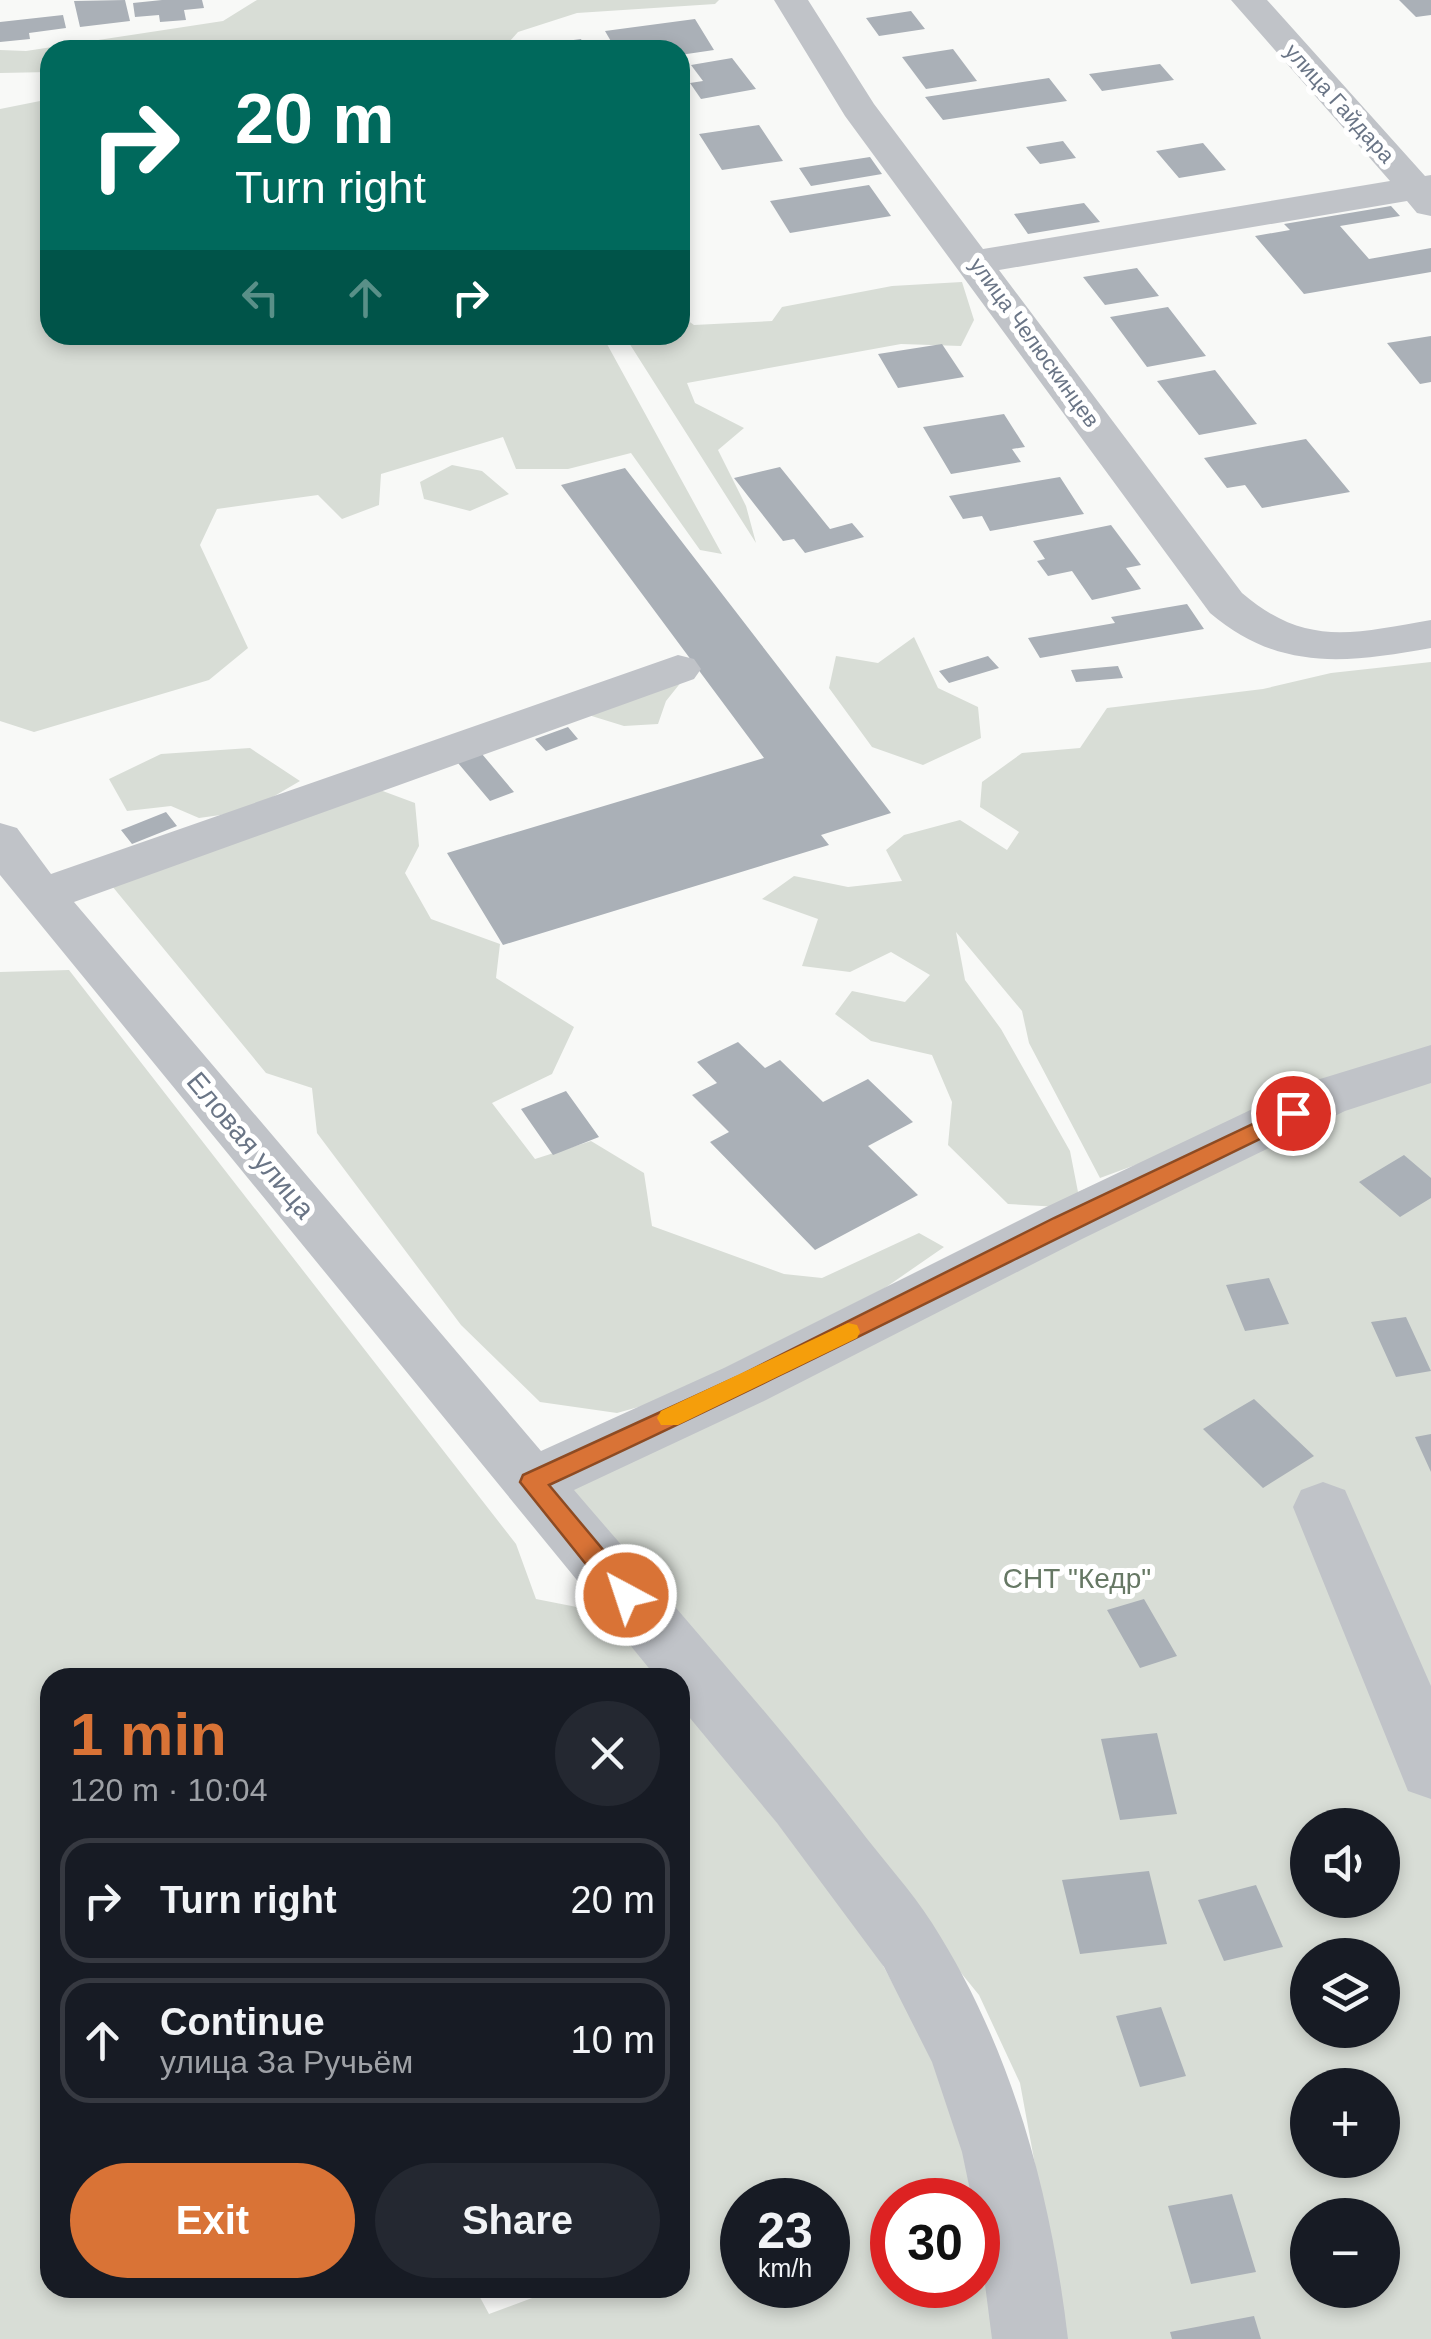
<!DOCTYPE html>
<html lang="en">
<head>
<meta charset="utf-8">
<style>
  body { margin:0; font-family:Arial,sans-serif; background:#242831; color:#f1f3f6; height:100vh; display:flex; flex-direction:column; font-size:38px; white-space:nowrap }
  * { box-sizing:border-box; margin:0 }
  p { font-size:32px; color:#9ea1a6 }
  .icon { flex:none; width:55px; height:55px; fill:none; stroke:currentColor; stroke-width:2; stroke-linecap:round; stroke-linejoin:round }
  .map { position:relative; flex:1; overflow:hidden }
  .side { position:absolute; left:40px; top:1668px; width:650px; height:630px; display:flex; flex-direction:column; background:#171b24; border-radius:30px; box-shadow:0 5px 15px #0003 }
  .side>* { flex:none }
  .hud { position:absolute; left:40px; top:40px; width:650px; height:305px; border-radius:30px; box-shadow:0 5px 15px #0003; background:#00695c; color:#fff; overflow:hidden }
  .controls { position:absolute; left:1290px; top:1808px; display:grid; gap:20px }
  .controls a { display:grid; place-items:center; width:110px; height:110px; border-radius:50%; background:#171b24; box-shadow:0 5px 15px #0003; font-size:50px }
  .speed { position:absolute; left:720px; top:2178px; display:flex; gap:20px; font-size:50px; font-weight:700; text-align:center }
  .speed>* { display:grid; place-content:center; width:130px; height:130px; border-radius:50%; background:#171b24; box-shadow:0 5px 15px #0003; line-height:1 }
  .speed small { font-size:25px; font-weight:400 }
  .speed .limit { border:15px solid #d22; background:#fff; color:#111 }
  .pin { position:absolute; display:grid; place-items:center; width:85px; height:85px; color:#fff; margin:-42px; border:5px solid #fff; border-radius:50%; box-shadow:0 2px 10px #0007 }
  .me { position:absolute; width:110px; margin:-55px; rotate:320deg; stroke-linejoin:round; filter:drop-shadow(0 0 8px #0008) }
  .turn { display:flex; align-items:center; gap:35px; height:210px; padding:0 30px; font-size:45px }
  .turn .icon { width:130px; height:130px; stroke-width:2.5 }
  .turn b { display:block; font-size:70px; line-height:85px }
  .lanes { display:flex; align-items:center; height:95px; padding:0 30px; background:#0003; justify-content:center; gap:50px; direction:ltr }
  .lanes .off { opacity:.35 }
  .round { display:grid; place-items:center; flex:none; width:105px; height:105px; border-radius:52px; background:#242831 }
  .headline { display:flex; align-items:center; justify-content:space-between; height:170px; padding:0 30px }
  h1 { font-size:60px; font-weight:700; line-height:75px; color:#d97336 }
  .primary-button { display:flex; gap:20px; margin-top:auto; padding:20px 30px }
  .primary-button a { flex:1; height:115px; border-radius:60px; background:#d97336; color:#fff; font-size:40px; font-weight:700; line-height:115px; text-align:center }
  .primary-button a+a { background:#242831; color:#f1f3f6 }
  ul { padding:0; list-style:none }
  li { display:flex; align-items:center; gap:30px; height:125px; margin:0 20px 15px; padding:0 10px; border:5px solid #363941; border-radius:30px }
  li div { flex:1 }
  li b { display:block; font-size:38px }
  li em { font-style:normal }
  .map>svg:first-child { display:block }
</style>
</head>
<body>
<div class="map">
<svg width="1431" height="2339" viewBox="0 0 1431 2339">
  <rect width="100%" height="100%" fill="#f8f9f7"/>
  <path fill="#d8ddd6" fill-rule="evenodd" d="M257,0H719L715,4L577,13L518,32L502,50H302L249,45L227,50H50V72L0,73V50L26,51L223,21Z
    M50,99V335H602L722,554L700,550L631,453L568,469H516L503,437L381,474L379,505L342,519L318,495L217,509L200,545L248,648L209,680L34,732L0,721V109Z
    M962,282L974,320L961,346L901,344L687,383L695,403L744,428L718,450L746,506L756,543L624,335H680V315L694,325L772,321L782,307L892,286Z
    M452,465L482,471L509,494L470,511L424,499L420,482Z
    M914,637L938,688L978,707L981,738L923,765L872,747L829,688L836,656L878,663Z
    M1431,662V2339H1067L1020,2083L979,1995L547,1463L678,1396L617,1413L540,1402L461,1325L317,1133L312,1088L266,1073L112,886L380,790L415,803L419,846L405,873L431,919L500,944L496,978L574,1027L552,1074L492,1103L535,1159L591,1141L644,1173L652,1226L784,1274L822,1278L919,1233L944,1247L853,1310L1059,1207L1008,1204L948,1145L952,1102L932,1055L871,1041L835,1014L852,991L905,1002L930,975L891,952L850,972L802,966L818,919L762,899L794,876L848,887L902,881L886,850L904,835L960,820L1007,850L1019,832L980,807L982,782L1022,753L1080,748L1107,708L1263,689L1331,673ZM956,932L1022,1011L1029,1043L1100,1178L1168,1153L1078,1192L1070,1151L1001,1029L965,980ZM1308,1825H1382V1900H1308ZM1308,1955H1382V2030H1308ZM1308,2085H1382V2160H1308ZM1308,2215H1382V2290H1308Z
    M682,681L666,701L658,724L624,726L582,713Z
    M250,748L300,781L249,811L199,818L171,806L127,811L109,779L161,754Z
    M69,970L516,1544L536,1599L602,1612L658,1677L50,1678V2288H475L489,2314L559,2288H680V1703L862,1927L946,2081L998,2265L993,2339H0V972ZM742,2200H828V2285H742ZM892,2200H978V2285H892Z"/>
  <path fill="#aab0b7" d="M125,0L130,21L80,27L74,1Z
    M162,0H202L204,8L184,10L186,20L160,22L159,15L135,17L133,3Z
    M1399,0H1431V15L1416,17Z
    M911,11L925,29L879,36L866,18Z
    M63,15L66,28L29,33L30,39L0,42V22Z
    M695,19L714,50L680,55V50H616L605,31Z
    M581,39L586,50H531L529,46Z
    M953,49L977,81L926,89L902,57Z
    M732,58L756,89L701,99L690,83L703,81L691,65Z
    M1160,64L1174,80L1102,91L1089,74Z
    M1049,78L1067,101L943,120L925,97Z
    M759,125L783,161L722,170L699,134Z
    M1063,141L1076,158L1040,164L1026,147Z
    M1203,143L1226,170L1179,178L1156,151Z
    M870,157L882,174L811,186L799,168Z
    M869,185L891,216L790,233L770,201Z
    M1084,203L1100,222L1028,234L1014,214Z
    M1391,206L1400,216L1340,226L1369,259L1431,248V272L1304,294L1255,236L1290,230L1284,224Z
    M1137,268L1159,296L1105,305L1083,277Z
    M1168,307L1206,356L1147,367L1110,317Z
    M1431,336V382L1420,384L1387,343Z
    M942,344L964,377L898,388L878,354Z
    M1215,370L1257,424L1199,435L1157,381Z
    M1004,414L1025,447L1012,449L1021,462L951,474L923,427Z
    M1306,439L1350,492L1262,508L1245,485L1227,488L1204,458Z
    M780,467L830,529L852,523L864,537L805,553L794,539L783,541L734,478Z
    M625,468L891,813L821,835L829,845L503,945L447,853L764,758L561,485Z
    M1060,477L1084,514L990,531L982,516L963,519L949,496Z
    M1111,525L1141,565L1126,568L1141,589L1092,600L1072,571L1048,576L1037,561L1045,559L1033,541Z
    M1187,604L1204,629L1040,658L1028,638L1115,623L1111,617Z
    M988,656L999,668L949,683L939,671Z
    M1118,666L1123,678L1076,682L1071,670Z
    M568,727L578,739L546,751L535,739Z
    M482,754L514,792L490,801L458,763Z
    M166,812L177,826L132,844L121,830Z
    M738,1042L765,1068L780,1060L823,1102L868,1079L913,1122L868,1146L918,1195L815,1250L710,1142L729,1132L692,1095L717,1083L697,1062Z
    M566,1091L599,1137L553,1155L521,1109Z
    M1404,1155L1431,1178V1198L1400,1217L1359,1182Z
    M1269,1278L1289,1324L1245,1331L1226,1285Z
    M1406,1317L1431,1371L1396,1377L1371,1322Z
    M1254,1399L1314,1456L1263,1488L1203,1429Z
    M1431,1434V1472L1415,1437Z
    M1144,1599L1177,1656L1140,1668L1107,1610Z
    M1157,1733L1177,1814L1120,1820L1101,1739Z
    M1149,1871L1167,1944L1080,1954L1062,1880Z
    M1256,1885L1283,1947L1224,1961L1198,1900Z
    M1161,2007L1186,2076L1140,2087L1116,2016Z
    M1232,2194L1256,2272L1191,2284L1168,2206Z
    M1254,2316L1261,2339H1172L1170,2332Z"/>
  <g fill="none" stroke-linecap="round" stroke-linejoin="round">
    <path fill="#c0c3c8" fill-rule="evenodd" d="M774,0H808L874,104L983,249L1390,181L1231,0H1267L1425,176L1431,175V216L1417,213L1407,201L999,270L1242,593C1306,648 1354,633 1431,620V648C1347,663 1279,672 1210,613L845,116Z
      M678,655L694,659L701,669L694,679L74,902L541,1451L724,1368L1042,1209L1307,1083L1431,1045V1083L1345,1111L1082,1239L766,1400L574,1490C669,1601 768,1711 858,1827C882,1859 911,1890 932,1923C1012,2048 1051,2194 1068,2339H992L978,2230V2200H972L962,2152L932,2062L884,1967L777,1823L680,1706V1678H657L0,875V823L17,828L51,874Z
      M1323,1482L1345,1490L1431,1686V1799L1408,1791L1293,1507L1301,1490Z"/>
  </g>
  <path fill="#d97336" stroke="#8d4b23" stroke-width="2.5" d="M1293,1105L1301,1107L1304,1113L1301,1119C1050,1240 802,1368 549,1485L635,1588L639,1595L635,1603L626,1606L617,1603L520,1482L523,1475L737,1377L1054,1218Z"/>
  <path fill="#f59e0b" d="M848,1323L857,1325L860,1332L857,1338L678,1425H661L657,1418L661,1411Z"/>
  <g text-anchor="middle" stroke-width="10" stroke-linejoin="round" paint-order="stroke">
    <g font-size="22" fill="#6a7586" stroke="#fff">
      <text transform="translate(1340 103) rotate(48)" y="8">улица Гайдара</text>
      <text transform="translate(1035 342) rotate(54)" y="8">улица Челюскинцев</text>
    </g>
    <g font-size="28" fill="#6a7586" stroke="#fff">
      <text transform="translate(251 1145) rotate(50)" y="10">Еловая улица</text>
    </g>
    <g font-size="28" fill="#667864" stroke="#fff">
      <text x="1077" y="1588">СНТ "Кедр"</text>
    </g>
  </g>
</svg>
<div class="controls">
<a><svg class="icon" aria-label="sound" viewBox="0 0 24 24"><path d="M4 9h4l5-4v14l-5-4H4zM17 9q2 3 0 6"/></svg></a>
<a><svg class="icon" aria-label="layers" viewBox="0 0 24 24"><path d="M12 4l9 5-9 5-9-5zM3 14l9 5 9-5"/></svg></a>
<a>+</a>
<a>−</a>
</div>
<div class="speed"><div>23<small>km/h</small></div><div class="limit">30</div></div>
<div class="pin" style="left:1293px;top:1113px;background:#d93025"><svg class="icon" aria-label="arrive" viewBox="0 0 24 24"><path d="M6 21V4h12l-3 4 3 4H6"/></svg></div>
<svg class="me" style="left:626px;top:1595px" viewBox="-20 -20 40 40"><circle r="17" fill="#d97336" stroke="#fff" stroke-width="3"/><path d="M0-11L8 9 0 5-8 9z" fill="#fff"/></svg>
<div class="hud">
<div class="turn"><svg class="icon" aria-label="right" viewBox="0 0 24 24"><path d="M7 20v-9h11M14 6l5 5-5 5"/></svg><div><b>20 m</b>Turn right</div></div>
<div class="lanes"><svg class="icon off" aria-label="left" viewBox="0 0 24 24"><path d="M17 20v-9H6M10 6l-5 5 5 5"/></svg><svg class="icon off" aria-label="ahead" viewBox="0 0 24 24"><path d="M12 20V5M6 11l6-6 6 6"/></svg><svg class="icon" aria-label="right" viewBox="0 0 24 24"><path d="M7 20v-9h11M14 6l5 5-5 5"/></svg></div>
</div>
<section class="side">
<div class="headline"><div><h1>1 min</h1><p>120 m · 10:04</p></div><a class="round"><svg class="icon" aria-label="close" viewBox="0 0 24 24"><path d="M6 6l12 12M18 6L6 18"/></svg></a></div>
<ul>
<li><svg class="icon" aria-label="right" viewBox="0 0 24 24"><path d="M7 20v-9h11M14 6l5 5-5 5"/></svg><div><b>Turn right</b></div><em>20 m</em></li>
<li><svg class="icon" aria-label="ahead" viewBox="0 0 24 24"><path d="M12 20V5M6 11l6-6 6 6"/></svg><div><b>Continue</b><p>улица За Ручьём</p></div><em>10 m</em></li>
</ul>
<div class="primary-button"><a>Exit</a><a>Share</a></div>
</section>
</div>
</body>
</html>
